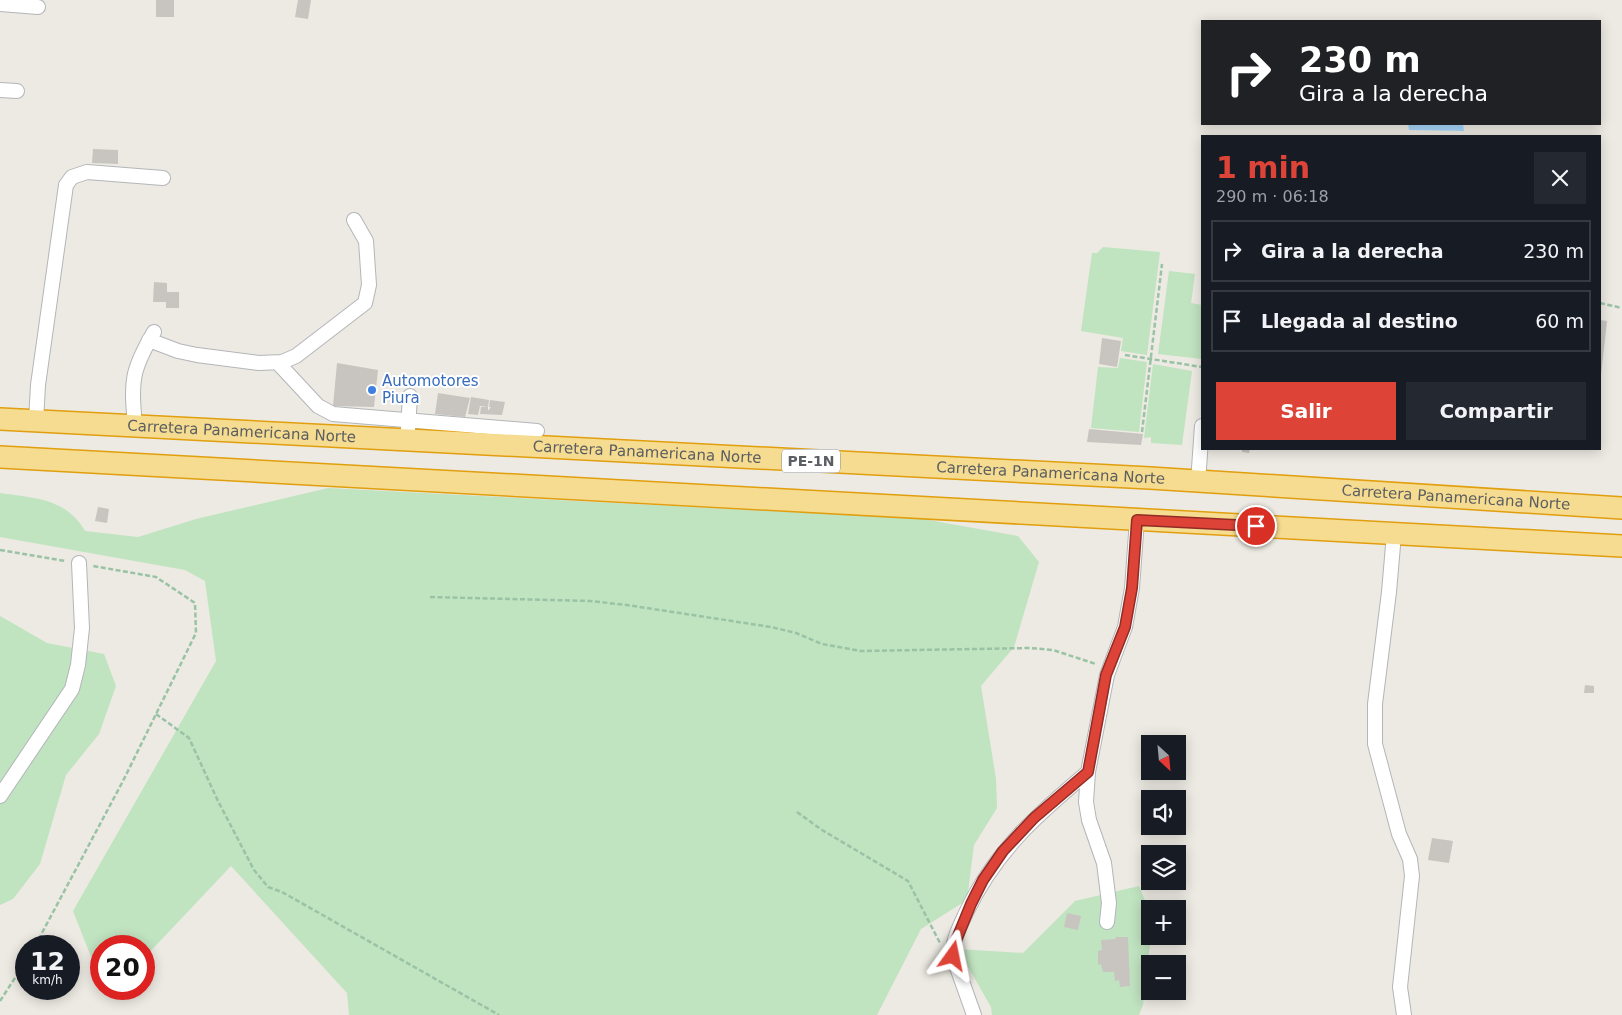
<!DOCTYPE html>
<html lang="es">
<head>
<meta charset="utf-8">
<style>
  body { margin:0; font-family:"DejaVu Sans",sans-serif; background:#242831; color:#f1f3f6; height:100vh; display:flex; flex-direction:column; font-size:19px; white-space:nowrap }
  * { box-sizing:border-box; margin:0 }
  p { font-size:16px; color:#9ea1a6 }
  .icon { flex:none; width:28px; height:28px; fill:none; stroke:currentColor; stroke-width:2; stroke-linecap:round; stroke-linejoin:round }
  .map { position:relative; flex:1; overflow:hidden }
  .panel { position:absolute; left:1201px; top:135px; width:400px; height:315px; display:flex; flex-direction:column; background:#171b24; border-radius:0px; box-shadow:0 2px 12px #0003 }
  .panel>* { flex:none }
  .top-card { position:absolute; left:1201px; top:20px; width:400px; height:105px; border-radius:0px; box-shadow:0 2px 12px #0003; background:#202124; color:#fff; overflow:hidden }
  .needle { width:32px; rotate:154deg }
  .buttons { position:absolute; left:1141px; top:735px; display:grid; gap:10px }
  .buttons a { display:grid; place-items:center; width:45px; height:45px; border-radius:0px; background:#171b24; box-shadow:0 2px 12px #0003; font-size:25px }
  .speed { position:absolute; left:15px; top:935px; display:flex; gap:10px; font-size:25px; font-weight:700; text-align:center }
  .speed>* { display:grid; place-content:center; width:65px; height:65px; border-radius:50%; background:#171b24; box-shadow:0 2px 12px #0003; line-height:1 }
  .speed small { font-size:12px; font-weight:400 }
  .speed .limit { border:8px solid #d22; background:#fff; color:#111 }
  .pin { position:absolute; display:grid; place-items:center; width:42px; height:42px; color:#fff; margin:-21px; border:2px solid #fff; border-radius:50%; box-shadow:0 1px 5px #0007 }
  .me { position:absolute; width:55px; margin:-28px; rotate:12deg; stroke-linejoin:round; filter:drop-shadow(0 0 4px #0008) }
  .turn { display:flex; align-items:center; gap:18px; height:105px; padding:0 15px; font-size:22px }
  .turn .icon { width:65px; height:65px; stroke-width:2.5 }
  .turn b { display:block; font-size:35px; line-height:42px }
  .round { display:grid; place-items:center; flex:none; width:52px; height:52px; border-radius:0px; background:#242831 }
  .summary { display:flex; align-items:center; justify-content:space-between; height:85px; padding:0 15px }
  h1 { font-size:30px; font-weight:600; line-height:38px; color:#de4337 }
  .button { display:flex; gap:10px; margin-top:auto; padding:10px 15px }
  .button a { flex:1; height:58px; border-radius:0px; background:#de4337; color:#fff; font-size:20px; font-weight:600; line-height:58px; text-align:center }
  .button a+a { background:#242831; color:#f1f3f6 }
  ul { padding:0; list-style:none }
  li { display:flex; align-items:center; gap:15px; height:62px; margin:0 10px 8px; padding:0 5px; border:2px solid #363941; border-radius:0px }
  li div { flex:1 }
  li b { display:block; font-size:19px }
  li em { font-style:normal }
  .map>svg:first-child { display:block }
</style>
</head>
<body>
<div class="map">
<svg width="1622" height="1015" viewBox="0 0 1622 1015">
  <rect width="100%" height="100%" fill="#eceae2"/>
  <path fill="#c0e3c0" d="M1103,247L1160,252L1147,355L1121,351L1123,338L1081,331L1092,253H1097Z
    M1169,271L1195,274L1191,303L1202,305V359L1158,354Z
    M1120,358L1147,362L1139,432L1091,428L1098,367L1118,368Z
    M1153,364L1192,371L1182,445L1151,443V437L1144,438Z
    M328,488L923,519L1018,536L1039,562L1014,647L981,686L996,779L997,808L974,845L967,900L921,929L877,1015H349L347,993L231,866L144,958V946H101V982L73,911L216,661L205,581L185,570L0,537V493C34,498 66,498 85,531L138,537L196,519Z
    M0,616L47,643L104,654L116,686L99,734L66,775L40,864L13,899L0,905Z
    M1139,886L1150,912L1151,936L1143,1005L1139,1015H992L991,1007L958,949L1023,953L1075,901Z"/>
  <path fill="#a5d5f9" d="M1408,124H1463L1464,131L1409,130Z"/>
  <path fill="#c8c5c0" d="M156,0H174V17H156Z
    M298,0H311L308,19L295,17Z
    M93,149L118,150V164L92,163Z
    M154,282L167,283V292H179V308H166V302H153Z
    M1600,320L1607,321L1601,375H1600Z
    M1102,338L1121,341L1117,367L1099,364Z
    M337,363L378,370L374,407L333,406Z
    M438,393L470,398L465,417L435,414Z
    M471,397L489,400L488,407L480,406L478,415L468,414Z
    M490,400L505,402L502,415L480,414L481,407H488V411L491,407H489Z
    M1089,429L1143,434L1141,445L1087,442Z
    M1242,449H1250L1249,453L1242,452Z
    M98,507L109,509L107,523L95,521Z
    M1585,685L1594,686V693H1584Z
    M1432,838L1453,841L1449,863L1428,860Z
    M1067,913L1081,916L1078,930L1064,927Z
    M1116,937H1128L1130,986L1120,987L1119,980L1115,981L1114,972H1103L1101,964L1098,965V951L1102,950L1101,940L1115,939Z"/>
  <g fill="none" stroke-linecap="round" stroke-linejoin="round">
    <g stroke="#b3b5b9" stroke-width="16">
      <path id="minor" d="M0,4L38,7
        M0,90L17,91
        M149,340L178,351L197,355L259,363L282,362L296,356L365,303L369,285L366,241L354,220
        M278,363L318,406L333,414L537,431
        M36,421L38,385L66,185L72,177L87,172L163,178
        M135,426C131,381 131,371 154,332
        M408,429L410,396
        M1198,482L1202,426
        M1394,534L1389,592L1375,704V744L1399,834L1410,859L1412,876L1400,987L1404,1015
        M0,796L72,689L78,665L82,628L79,563
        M1107,922L1109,903L1104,863L1089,820L1086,802L1088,772L1107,675L1125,627L1132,588L1137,520
        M974,1015L953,956C952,941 960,926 966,913C995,851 1037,815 1088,772"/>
    </g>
    <g stroke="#e19e0e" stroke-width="24">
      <g id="highway">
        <path id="s1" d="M0,419L1150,478L1622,508"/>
        <path d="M0,457L1622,546"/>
      </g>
    </g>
    <path stroke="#9ac3a5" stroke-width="2.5" stroke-dasharray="5 2.5" stroke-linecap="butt" d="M1600,303L1622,308
      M1125,355L1202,367
      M1142,432L1162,264
      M0,550L65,561
      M430,597L590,601L627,605L771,627L796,633L822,644L861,651L1030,648L1053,650L1096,664
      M156,714L189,738L218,801L254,870L268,887L282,892L499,1015
      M797,812L822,830L908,881L940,943
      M35,946L123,781L196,633L195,603L156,577L93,566
      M0,1001L26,961"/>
    <use href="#minor" stroke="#fff" stroke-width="14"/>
    <use href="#highway" stroke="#f6dc90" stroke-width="21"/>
  </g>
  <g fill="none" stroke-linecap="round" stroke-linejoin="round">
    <g stroke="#902c24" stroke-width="12">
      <path id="route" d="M953,956V948L971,904L983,880L1003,851L1034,818L1088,772L1106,675L1125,627L1132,588L1137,520L1256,526"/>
    </g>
    <use href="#route" stroke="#de4337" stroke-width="9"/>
  </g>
  <circle fill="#3f7fe0" stroke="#fff" stroke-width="2" cx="372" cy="390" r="5"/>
  <g text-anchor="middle" stroke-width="4" stroke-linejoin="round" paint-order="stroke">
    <rect fill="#fff" stroke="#8c8e91" stroke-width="1" x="782" y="449.5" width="58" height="23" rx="4"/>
    <g font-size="14" font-weight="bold" fill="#5b5e62">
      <text x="811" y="466">PE-1N</text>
    </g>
    <g font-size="15" fill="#366cbe" stroke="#fff" text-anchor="start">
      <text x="382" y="386">Automotores<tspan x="382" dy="17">Piura</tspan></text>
    </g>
    <g font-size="15" fill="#5b5e62" stroke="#fff">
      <text dy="5" stroke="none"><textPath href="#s1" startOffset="242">Carretera Panamericana Norte</textPath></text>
      <text dy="5" stroke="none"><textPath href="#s1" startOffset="648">Carretera Panamericana Norte</textPath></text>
      <text dy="5" stroke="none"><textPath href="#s1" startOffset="1052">Carretera Panamericana Norte</textPath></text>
      <text dy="5" stroke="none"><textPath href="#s1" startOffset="1458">Carretera Panamericana Norte</textPath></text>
    </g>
  </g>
</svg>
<div class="buttons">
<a><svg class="needle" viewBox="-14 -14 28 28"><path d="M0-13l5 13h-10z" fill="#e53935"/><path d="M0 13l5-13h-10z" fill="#9ea1a6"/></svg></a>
<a><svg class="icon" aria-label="sound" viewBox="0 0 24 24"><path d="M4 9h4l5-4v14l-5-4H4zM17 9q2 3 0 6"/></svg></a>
<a><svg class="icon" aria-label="layers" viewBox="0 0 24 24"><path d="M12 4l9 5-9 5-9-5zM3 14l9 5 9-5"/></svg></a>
<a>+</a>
<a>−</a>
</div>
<div class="speed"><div>12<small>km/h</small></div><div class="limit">20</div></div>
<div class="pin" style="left:1256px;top:526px;background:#d93025"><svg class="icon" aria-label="arrive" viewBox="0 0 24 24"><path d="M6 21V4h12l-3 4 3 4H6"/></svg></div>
<svg class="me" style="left:953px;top:956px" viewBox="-20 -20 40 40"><path d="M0-17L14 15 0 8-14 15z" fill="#de4337" stroke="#fff" stroke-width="4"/></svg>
<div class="top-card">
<div class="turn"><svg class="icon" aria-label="right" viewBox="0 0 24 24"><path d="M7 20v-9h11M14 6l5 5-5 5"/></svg><div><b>230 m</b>Gira a la derecha</div></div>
</div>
<section class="panel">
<div class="summary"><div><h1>1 min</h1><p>290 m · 06:18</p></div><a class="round"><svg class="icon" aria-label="close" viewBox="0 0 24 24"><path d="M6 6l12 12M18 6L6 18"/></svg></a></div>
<ul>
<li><svg class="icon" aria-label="right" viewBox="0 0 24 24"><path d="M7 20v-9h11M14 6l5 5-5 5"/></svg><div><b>Gira a la derecha</b></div><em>230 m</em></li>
<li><svg class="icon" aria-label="arrive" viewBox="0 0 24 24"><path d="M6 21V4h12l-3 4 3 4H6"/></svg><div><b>Llegada al destino</b></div><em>60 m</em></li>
</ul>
<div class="button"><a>Salir</a><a>Compartir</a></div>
</section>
</div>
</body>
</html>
